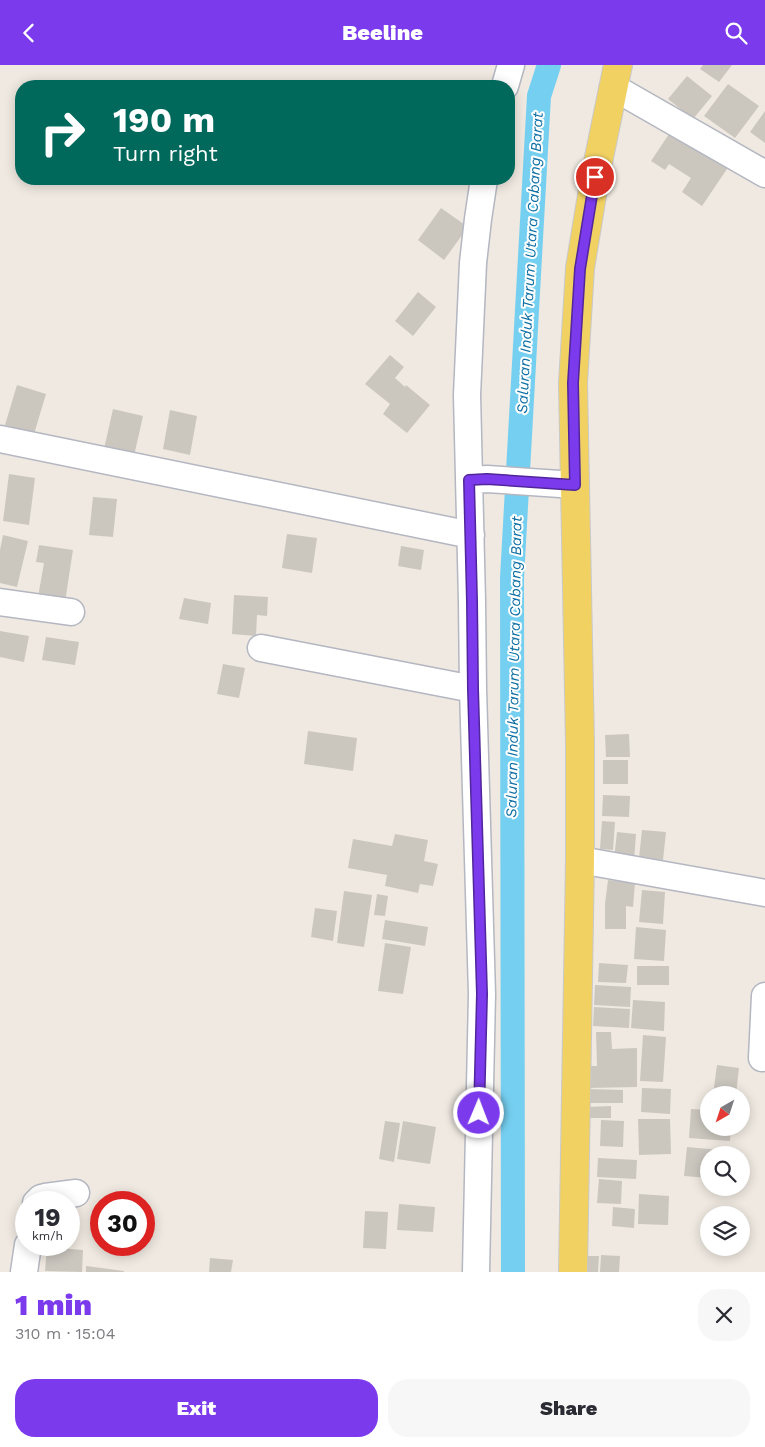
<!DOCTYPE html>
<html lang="en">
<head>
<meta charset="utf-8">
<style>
  body { margin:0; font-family:"Work Sans",sans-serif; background:#f7f7f7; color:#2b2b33; height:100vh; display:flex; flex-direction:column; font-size:19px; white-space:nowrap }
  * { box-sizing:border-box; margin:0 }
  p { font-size:16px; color:#7c7c81 }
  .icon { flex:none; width:28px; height:28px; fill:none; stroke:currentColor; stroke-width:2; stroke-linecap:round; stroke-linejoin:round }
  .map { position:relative; height:1207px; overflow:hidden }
  .side { display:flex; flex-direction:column; background:#fff; flex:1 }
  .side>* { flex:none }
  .top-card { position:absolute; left:15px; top:15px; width:500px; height:105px; border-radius:20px; box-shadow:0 2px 12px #0003; background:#00695c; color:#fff; overflow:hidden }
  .needle { width:32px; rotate:219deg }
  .fabs { position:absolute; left:700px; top:1021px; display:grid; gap:10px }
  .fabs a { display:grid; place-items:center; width:50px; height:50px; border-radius:50%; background:#fff; box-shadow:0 2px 12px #0003; font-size:25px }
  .speed { position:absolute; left:15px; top:1126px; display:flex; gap:10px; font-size:25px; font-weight:700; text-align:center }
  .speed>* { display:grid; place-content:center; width:65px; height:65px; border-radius:50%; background:#fff; box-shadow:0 2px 12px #0003; line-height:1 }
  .speed small { font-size:12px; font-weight:400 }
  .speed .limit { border:8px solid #d22; background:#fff; color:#111 }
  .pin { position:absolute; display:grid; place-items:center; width:42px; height:42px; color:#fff; margin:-21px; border:2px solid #fff; border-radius:50%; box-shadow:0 1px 5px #0007 }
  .me { position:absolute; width:55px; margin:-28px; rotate:1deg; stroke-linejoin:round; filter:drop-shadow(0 0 4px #0008) }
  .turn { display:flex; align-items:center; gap:18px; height:105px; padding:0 15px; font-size:22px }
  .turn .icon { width:65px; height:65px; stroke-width:2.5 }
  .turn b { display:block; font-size:35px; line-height:42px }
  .round { display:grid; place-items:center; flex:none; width:52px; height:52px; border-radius:20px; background:#f7f7f7 }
  .summary { display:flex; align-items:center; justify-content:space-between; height:85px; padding:0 15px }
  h1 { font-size:30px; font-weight:800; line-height:38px; color:#7c3aed }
  .cta { display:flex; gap:10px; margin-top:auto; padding:10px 15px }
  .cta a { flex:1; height:58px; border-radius:20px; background:#7c3aed; color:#fff; font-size:20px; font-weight:800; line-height:58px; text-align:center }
  .cta a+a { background:#f7f7f7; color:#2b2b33 }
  header { display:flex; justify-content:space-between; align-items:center; height:65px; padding:0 15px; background:#7c3aed; color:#fff; font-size:22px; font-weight:800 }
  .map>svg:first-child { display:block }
</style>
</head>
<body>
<header><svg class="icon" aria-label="back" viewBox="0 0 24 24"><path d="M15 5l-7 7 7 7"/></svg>Beeline<svg class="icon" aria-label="search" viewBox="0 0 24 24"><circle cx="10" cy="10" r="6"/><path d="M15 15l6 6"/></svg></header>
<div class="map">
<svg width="765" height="1207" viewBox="0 0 765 1207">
  <rect width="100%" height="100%" fill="#efe9e1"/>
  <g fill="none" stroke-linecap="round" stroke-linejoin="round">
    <path stroke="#75cff0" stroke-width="24" d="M513,1207L512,513L539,31L549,0"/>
  </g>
  <path fill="#cbc7bf" d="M703,0H732L719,17L700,4Z
    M687,11L712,31L693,54L668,34Z
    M728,19L759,41L735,73L704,51Z
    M765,46V78L750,67Z
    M673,63L729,101L702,141L682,127L691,113L669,99L665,105L651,96Z
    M441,143L468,162L444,195L418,175Z
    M418,227L436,242L413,271L395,256Z
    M390,290L404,302L395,313L405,322L406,320L430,340L407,368L383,349L390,339L365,319Z
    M17,320L46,329L34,369L5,360Z
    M113,344L143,351L134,391L104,384Z
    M170,345L197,351L190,390L163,384Z
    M9,409L35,413L29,460L3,456Z
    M93,432L117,434L113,472L89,470Z
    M287,469L317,473L312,508L282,503Z
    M3,470L28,476L17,522L0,518V485Z
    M39,480L73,485L65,537L38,532L44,498L36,497Z
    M401,481L424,485L421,505L398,501Z
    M234,530L268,532L267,551L257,550L256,571L232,569Z
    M184,533L211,538L208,559L179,554Z
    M0,566L29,571L24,597L0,592Z
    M46,572L79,577L75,600L42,595Z
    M223,599L245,603L239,633L217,629Z
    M308,666L357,673L353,706L304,699Z
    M629,669L630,692H606L605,670Z
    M603,695H628V719H603Z
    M603,730L630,731L629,752L602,751Z
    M602,756L615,757L613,785L600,784Z
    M642,765L666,767L663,795L639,793Z
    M617,767L636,769L634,796L614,794Z
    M395,769L428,775L424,796L438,799L433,821L420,819L418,828L385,821L387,810L348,803L353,774L392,781Z
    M608,815L635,818L633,842L626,841V864H605V839Z
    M642,825L665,827L663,859L639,857Z
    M344,826L372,830L364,882L337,878Z
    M377,829L388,831L385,851L374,850Z
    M315,843L337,846L333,876L311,872Z
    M385,855L428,862L425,881L382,874Z
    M636,862L666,865L664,896L634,894Z
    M385,878L411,882L403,929L378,926Z
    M599,898L628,900L626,918L598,917Z
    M637,901H669V920H637Z
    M595,920L631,922L630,942L594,940Z
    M633,935L665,937L664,966L631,963Z
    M594,942L630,944L629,963L593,961Z
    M596,967H611L612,984L637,983V1022L588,1023V1001H597Z
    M643,970L666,972L663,1017L640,1016Z
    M717,1000L739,1003L736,1030H713Z
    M642,1023L671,1024L670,1049L641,1047Z
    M587,1024L623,1025V1038H588Z
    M611,1041V1053H586V1042Z
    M691,1044L709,1045V1062H731L730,1076L689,1073Z
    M638,1054H670L671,1089L639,1090Z
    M601,1055L624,1056L623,1082L600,1081Z
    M385,1056L400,1058L394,1097L379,1094Z
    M403,1056L436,1062L430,1099L397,1094Z
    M687,1082L720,1085L719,1090H709V1113L684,1111Z
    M598,1093L637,1095L636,1114L597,1112Z
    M599,1114L622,1116L621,1139L597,1138Z
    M639,1129L669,1131L668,1160L638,1159Z
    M399,1139L435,1142L433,1167L397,1165Z
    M613,1142L635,1144L634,1163L612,1161Z
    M365,1146L388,1147L386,1184L363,1183Z
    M47,1182L83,1185L82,1207L45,1206Z
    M601,1190L620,1191L619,1207H600Z
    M583,1191H599L598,1207H582Z
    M210,1193L233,1195L231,1207H209Z
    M86,1201L124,1206V1207H86Z"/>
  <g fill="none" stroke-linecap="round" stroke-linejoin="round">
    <g stroke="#b4b7c1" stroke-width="29">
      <path id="street" d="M505,21L511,0
        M613,22L765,109
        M0,374L471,470
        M469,415L487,414L575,420
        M0,537L71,547
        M261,583L473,624
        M580,795L765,828
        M762,993L765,931
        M36,1138L41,1133L45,1132L76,1128
        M24,1207L28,1180
        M476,1207L482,929L473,624L472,536L467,330L473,198L478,154L484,114"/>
    </g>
    <g stroke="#c9c9c9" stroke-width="30">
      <path id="primary" d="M573,1207L580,795V678L573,318L580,203L595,112L618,0"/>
    </g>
    <use href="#street" stroke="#fff" stroke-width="26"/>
    <use href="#primary" stroke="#f2d163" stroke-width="28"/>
  </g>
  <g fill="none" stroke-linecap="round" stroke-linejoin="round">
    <g stroke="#51269a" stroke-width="12">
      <path id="route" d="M479,1048L482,929L473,624L472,536L469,415L487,414L575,420L573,318L580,204L595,112"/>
    </g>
    <use href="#route" stroke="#7c3aed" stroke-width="9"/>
  </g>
  <g text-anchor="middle" stroke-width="4" stroke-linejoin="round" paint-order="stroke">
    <g font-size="15" font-style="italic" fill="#0d6fa3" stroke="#fff">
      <text transform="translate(530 198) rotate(-87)" y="5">Saluran Induk Tarum Utara Cabang Barat</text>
      <text transform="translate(514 602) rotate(-89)" y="5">Saluran Induk Tarum Utara Cabang Barat</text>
    </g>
  </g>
</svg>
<div class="fabs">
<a><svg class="needle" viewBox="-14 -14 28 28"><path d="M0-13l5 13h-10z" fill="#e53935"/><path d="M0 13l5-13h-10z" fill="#7c7c81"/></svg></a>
<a><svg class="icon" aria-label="search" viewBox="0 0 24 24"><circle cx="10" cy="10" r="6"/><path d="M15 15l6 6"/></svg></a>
<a><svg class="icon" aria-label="layers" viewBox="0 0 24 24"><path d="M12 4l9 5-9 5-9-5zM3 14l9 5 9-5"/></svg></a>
</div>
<div class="speed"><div>19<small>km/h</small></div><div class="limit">30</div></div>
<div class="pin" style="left:595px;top:112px;background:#d93025"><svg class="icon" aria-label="arrive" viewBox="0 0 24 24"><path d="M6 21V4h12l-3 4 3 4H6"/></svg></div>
<svg class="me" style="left:479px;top:1048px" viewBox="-20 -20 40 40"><circle r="17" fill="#7c3aed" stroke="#fff" stroke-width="3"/><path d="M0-11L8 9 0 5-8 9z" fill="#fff"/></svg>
<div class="top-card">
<div class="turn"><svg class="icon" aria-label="right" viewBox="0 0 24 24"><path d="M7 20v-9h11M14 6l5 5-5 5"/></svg><div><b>190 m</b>Turn right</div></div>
</div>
</div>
<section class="side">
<div class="summary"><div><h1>1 min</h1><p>310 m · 15:04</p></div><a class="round"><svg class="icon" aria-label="close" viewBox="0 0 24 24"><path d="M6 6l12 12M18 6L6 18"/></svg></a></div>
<div class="cta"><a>Exit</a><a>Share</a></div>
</section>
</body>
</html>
